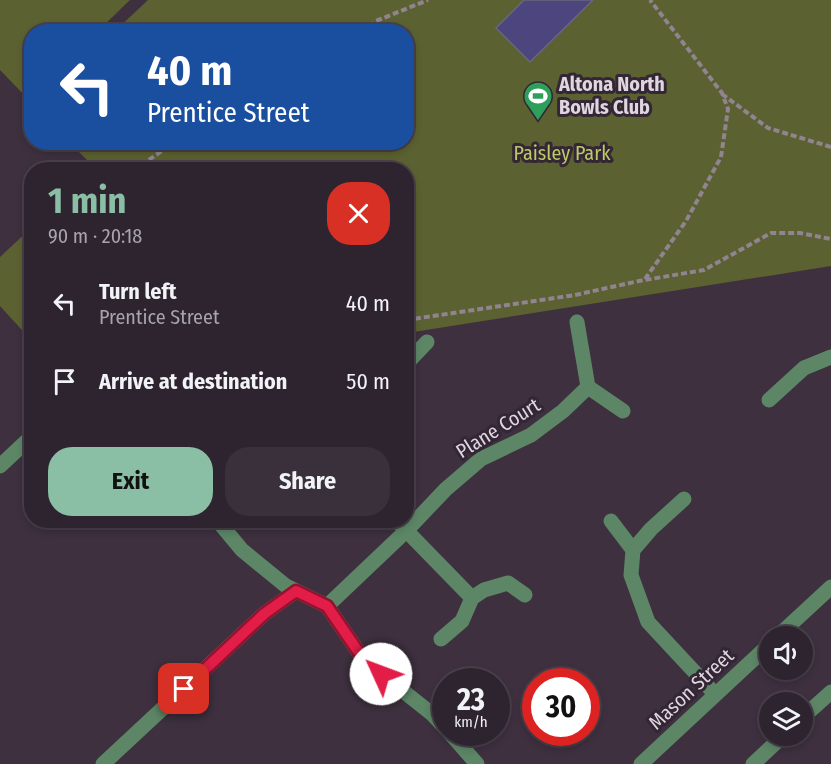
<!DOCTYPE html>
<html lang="en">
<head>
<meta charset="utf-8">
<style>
  body { margin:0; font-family:"Fira Sans Condensed",sans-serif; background:#3a303b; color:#f1f3f6; height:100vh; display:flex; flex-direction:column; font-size:22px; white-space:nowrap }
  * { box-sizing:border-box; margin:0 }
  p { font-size:20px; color:#a7a4aa }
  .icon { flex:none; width:33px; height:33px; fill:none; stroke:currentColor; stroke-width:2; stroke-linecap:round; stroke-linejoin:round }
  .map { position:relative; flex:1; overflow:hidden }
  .panel { position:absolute; left:24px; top:162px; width:390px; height:366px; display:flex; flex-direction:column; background:#2e242f; border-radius:24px; box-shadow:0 3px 9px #0003,0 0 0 2px #49414b }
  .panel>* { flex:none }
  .guide { position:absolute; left:24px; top:24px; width:390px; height:126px; border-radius:24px; box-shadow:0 3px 9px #0003,0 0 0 2px #49414b; background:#1a4fa0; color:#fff; overflow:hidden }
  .fabs { position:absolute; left:759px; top:626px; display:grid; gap:12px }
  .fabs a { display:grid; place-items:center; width:54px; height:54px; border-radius:50%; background:#2e242f; box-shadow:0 3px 9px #0003,0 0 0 2px #49414b; font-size:30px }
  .speed { position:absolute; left:432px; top:668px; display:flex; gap:12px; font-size:30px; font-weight:700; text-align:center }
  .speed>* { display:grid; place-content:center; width:78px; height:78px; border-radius:50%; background:#2e242f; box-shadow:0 3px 9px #0003,0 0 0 2px #49414b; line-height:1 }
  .speed small { font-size:15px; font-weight:400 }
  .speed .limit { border:9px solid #d22; background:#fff; color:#111 }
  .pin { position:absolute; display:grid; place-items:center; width:51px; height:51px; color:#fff; margin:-26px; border-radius:12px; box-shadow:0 3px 9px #0006 }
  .me { position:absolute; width:66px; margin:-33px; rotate:313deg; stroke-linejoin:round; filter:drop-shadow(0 0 4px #0008) }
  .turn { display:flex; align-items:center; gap:21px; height:126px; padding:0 24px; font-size:27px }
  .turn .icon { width:78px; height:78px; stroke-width:2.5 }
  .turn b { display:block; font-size:42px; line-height:51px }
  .round { display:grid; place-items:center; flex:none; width:63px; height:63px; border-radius:24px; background:#3a303b }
  .overview { display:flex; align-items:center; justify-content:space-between; height:102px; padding:0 24px }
  h1 { font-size:36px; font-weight:700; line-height:45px; color:#8abfa5 }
  .button { display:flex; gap:12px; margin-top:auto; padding:12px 24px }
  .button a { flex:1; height:69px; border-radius:24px; background:#8abfa5; color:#111; font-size:24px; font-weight:700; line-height:69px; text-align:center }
  .button a+a { background:#3a303b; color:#f1f3f6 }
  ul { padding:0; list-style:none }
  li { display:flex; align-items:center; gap:18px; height:78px; padding:0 24px }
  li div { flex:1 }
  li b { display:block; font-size:22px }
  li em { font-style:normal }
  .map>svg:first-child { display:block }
</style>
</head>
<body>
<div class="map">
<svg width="831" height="764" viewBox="0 0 831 764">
  <rect width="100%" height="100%" fill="#3e303f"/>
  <path fill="#5b6130" d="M0,0H130L98,31L32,32V97L29,100L0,70Z
    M148,0H831V266L407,333L406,170L96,169L70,143L406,142V32L115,31Z
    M31,228V340L0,306V257Z"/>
  <path fill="#4d467e" stroke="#68677b" stroke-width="1.5" d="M524,0H593L530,62L496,28Z"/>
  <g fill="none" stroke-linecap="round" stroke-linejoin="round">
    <path stroke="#908491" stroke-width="4" stroke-dasharray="6 3" stroke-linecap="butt" d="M362,32L376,21L428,0
      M722,94L768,128L831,147
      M134,170L175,142
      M645,279L686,221L721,157L728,109L722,93L650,0
      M406,320L575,295L639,281L704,270L771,233H800L831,239"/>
    <path stroke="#5c8666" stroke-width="15" d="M577,322L588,387L623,411
      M406,364L427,342
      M769,400L804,368L831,357
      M0,466L32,436
      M684,499L651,529L633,550L631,575L648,622L715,694
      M217,520L242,550L286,586L327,606L364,660L432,714L446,729
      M396,520L472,598
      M611,521L633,550
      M327,606L406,531L446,489L481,459L531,435L563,411L588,387
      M778,636L831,587
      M441,639L462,621L472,598L484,590L508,583L525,595
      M802,718L831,692
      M449,732L477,764
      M103,764L264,614L296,591
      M641,764L770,644
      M753,764L784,735"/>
  </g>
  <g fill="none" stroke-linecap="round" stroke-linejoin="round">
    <g stroke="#92132f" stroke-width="15">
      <path id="route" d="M184,689L264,614L296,591L327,606L364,660L381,674"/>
    </g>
    <use href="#route" stroke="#e11d48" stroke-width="10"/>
  </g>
  <defs>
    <g id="stadium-pin" transform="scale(1.5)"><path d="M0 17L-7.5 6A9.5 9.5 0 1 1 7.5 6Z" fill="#2e9e5b" stroke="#332635"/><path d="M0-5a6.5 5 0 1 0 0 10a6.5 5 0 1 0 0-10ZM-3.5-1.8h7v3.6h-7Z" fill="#fff"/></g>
  </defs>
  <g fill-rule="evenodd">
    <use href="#stadium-pin" x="538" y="96"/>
  </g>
  <g text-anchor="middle" stroke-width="6" stroke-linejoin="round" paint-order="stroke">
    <g font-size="20" font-weight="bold" fill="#dfd6e0" stroke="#332635" text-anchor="start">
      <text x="559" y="91">Altona North<tspan x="559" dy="23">Bowls Club</tspan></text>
    </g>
    <g font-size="20" fill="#bdc868" stroke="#332635">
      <text x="562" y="160">Paisley Park</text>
    </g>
    <g font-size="20" fill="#dfd6e0" stroke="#332635">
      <text transform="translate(498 428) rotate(-32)" y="7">Plane Court</text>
      <text transform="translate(691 689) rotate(-43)" y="7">Mason Street</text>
    </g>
  </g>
</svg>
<div class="fabs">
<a><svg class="icon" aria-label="sound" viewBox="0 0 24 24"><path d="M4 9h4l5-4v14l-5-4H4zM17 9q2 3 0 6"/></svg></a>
<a><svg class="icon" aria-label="layers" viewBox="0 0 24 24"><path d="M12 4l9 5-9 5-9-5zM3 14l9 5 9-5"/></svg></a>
</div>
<div class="speed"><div>23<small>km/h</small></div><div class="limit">30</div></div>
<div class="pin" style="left:184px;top:689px;background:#d93025"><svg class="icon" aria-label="arrive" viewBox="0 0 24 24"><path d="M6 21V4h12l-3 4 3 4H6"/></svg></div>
<svg class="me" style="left:381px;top:674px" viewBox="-20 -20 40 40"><circle r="19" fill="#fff"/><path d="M0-13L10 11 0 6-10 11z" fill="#e11d48"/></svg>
<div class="guide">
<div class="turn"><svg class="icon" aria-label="left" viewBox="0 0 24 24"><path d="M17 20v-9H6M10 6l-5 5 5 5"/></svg><div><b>40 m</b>Prentice Street</div></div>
</div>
<section class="panel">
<div class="overview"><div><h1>1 min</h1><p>90 m · 20:18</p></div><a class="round" style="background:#d93025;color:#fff"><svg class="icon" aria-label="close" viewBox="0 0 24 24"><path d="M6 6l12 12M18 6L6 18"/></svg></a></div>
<ul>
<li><svg class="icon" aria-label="left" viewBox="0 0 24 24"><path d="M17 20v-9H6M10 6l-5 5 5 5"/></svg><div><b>Turn left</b><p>Prentice Street</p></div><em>40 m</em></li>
<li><svg class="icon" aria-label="arrive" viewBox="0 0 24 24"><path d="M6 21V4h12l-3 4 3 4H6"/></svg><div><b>Arrive at destination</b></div><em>50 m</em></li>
</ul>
<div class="button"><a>Exit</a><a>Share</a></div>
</section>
</div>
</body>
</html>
